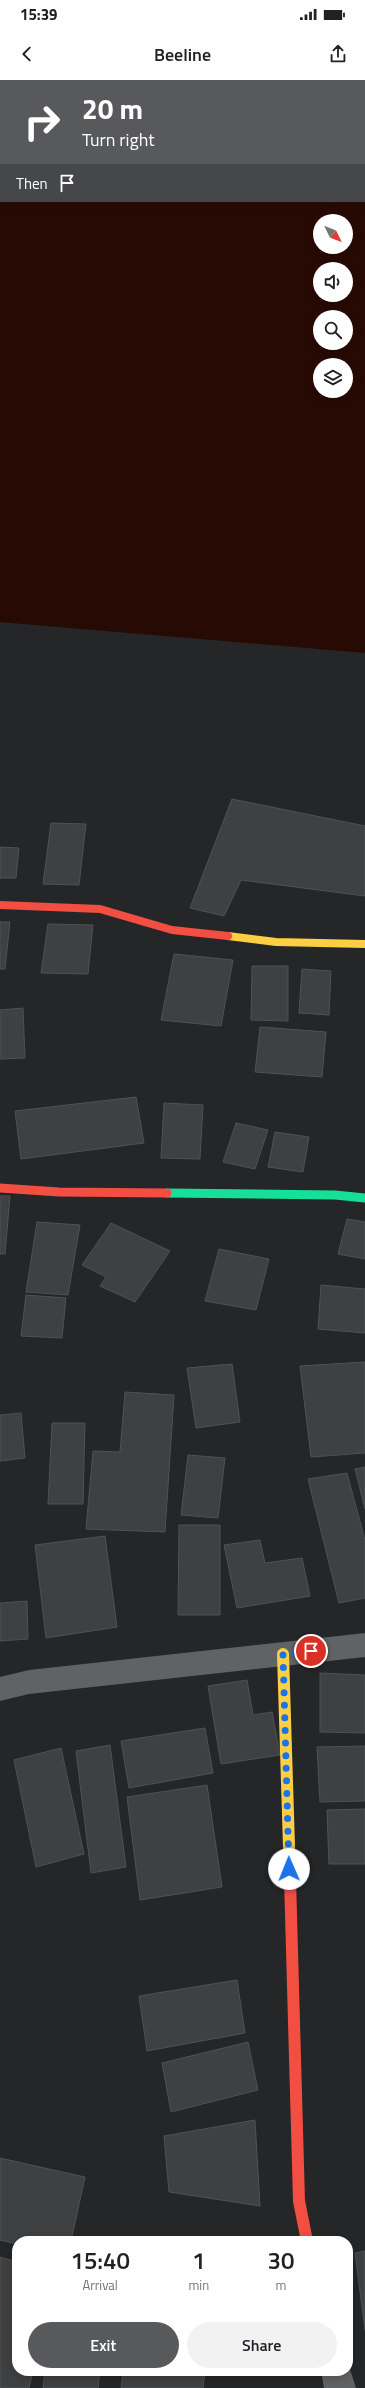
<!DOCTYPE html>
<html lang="en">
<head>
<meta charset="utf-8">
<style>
  body { margin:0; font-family:"Titillium Web",sans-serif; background:#f2f2f2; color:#202124; height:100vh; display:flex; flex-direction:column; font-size:15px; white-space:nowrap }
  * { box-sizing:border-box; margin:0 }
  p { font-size:13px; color:#757577 }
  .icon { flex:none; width:22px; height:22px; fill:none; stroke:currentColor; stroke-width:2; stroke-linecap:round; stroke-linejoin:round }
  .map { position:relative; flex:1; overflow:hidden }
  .panel { position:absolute; left:12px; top:2156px; width:341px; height:140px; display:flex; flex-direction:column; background:#fff; border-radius:16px; box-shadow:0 2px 10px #0003 }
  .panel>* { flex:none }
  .guide { position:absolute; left:0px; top:0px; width:365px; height:122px; box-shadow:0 2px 10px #0003; background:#57595b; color:#fff; overflow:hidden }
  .needle { width:26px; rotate:133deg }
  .tools { position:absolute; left:313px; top:134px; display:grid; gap:8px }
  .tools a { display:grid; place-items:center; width:40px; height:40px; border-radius:50%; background:#fff; box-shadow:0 2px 10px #0003; font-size:20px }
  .pin { position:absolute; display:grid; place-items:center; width:34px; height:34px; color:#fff; margin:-17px; border:2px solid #fff; border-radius:50%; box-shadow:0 1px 4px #0007 }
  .me { position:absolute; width:44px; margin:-22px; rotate:359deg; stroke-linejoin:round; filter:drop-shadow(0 0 3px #0008) }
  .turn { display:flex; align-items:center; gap:14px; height:84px; padding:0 16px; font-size:18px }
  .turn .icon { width:52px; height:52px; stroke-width:2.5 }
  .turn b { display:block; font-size:28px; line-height:34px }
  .then { display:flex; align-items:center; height:38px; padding:0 16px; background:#0003; gap:8px; font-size:15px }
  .eta { display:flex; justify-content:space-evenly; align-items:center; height:68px; text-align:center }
  .eta b { font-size:24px; font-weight:600; line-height:28px }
  .action { display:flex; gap:8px; margin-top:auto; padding:8px 16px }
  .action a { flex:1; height:46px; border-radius:24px; background:#57595b; color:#fff; font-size:16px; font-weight:600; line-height:46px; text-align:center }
  .action a+a { background:#f2f2f2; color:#202124 }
  .status { display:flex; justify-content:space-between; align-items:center; height:28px; padding:0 20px; background:#fff; direction:ltr }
  .status svg { height:11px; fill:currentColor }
  header { display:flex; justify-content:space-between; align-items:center; height:52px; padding:0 16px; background:#fff; font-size:18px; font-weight:600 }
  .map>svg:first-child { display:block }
</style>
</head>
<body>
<div class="status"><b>15:39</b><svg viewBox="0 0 49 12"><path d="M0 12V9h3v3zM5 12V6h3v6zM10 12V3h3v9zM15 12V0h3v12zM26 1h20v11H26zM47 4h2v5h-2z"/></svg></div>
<header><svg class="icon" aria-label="back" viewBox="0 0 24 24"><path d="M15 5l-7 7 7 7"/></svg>Beeline<svg class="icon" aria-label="share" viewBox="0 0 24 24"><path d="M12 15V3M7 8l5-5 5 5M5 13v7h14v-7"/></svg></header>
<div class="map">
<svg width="365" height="2308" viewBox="0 0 365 2308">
  <rect width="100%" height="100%" fill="#242627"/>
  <path fill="#280a04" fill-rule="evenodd" d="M0,0H365V573L0,542ZM1,1H364V121H1ZM320,141H346V167H320ZM320,189H346V215H320ZM320,237H346V263H320ZM320,285H346V311H320Z"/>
  <path fill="#3f4041" stroke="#505152" d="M232,719L365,746V816L241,800L224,836L190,828Z
    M51,743L86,744L79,805L43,804Z
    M0,767L19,768L16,798H0Z
    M0,842H10L5,889H0Z
    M48,844L93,845L88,894L41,893Z
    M174,874L233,880L221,946L161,940Z
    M252,886H288V941L251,940Z
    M302,889L331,891L329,935L299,933Z
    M23,928L25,978L0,979V930Z
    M260,947L326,952L322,997L255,992Z
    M136,1017L144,1063L21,1079L15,1031Z
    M164,1023L203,1025L200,1079L161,1078Z
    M236,1043L268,1050L255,1089L223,1082Z
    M275,1052L309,1057L303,1092L268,1087Z
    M0,1116H10L5,1174H0Z
    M347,1139L365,1142V1179L338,1174Z
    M37,1142L80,1145L68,1215L26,1212Z
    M111,1143L170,1171L135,1222L100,1206L106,1197L82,1185Z
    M219,1169L269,1179L256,1230L205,1221Z
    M321,1205L365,1209V1253L318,1249Z
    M26,1215L66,1218L62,1258L21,1256Z
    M365,1282V1373L311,1377L300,1286Z
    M232,1284L240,1342L196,1348L187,1288Z
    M125,1312L174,1315L165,1452L86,1449L93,1371L120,1372Z
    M21,1333L25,1378L0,1381V1335Z
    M52,1343H85L83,1424H48Z
    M188,1375L225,1378L218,1438L181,1435Z
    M365,1387V1429L355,1389Z
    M347,1393L365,1460V1518L339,1523L308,1399Z
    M179,1445H220V1535H178Z
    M105,1456L117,1547L46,1558L35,1465Z
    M260,1460L265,1483L302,1478L310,1516L237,1528L224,1465Z
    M27,1521L28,1559L0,1561V1523Z
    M320,1593L365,1595V1653L320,1652Z
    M247,1600L253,1635L272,1632L280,1675L221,1684L208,1606Z
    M205,1648L213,1693L129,1708L121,1661Z
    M110,1665L126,1787L91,1793L76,1671Z
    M365,1666V1721L320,1722L317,1667Z
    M61,1668L84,1774L36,1787L14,1680Z
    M207,1705L222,1807L140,1820L127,1717Z
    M365,1729V1784H329L327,1730Z
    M237,1900L245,1953L147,1971L139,1916Z
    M248,1962L258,2010L171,2032L162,1983Z
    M255,2040L260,2126L169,2112L164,2056Z
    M0,2078L85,2097L71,2161H17V2164L0,2160Z
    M365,2171V2250L355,2173Z
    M0,2177L17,2182V2291H33L29,2308H0Z
    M45,2291H100L98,2308H43Z
    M123,2291H205L203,2308H121Z"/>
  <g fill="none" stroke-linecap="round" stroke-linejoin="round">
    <path fill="#606263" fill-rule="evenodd" d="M365,1553V1577L29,1614L0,1621V1597L29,1590Z
      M348,2283L356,2308H324L321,2291H348Z"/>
    <path stroke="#16e098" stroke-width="9" d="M167,1113L335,1115L365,1118"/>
    <path stroke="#ffcf43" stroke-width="8" d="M228,856L276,862L365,864"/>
    <path stroke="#ffcf43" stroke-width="12" d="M283,1574L290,1799"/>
    <path stroke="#f24e42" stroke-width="8" d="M0,825L100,829L172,850L228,856"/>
    <path stroke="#f24e42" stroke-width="9" d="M0,1108L59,1112L167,1113"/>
    <path stroke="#f24e42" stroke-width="12" d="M290,1799L299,2121L307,2161"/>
  </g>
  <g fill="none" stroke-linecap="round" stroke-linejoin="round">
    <path stroke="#1a73e8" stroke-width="7" stroke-dasharray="0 12.6" d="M289,1789L283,1574L311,1571"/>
  </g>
</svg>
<div class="tools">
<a><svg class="needle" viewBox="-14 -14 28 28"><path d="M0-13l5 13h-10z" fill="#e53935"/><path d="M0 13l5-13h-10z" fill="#757577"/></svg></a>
<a><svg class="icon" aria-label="sound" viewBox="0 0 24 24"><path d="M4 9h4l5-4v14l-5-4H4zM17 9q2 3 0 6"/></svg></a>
<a><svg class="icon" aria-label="search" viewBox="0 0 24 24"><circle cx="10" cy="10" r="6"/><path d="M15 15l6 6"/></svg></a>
<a><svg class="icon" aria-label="layers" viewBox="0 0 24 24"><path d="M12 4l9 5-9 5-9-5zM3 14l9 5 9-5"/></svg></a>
</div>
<div class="pin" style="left:311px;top:1571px;background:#d93025"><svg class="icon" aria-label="arrive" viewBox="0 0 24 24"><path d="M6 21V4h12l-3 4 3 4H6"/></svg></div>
<svg class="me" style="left:289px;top:1789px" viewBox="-20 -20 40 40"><circle r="19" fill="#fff"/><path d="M0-13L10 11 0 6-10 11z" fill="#1a73e8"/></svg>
<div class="guide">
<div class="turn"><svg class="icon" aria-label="right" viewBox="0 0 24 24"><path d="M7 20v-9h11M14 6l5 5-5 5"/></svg><div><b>20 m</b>Turn right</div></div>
<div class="then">Then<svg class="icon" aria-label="arrive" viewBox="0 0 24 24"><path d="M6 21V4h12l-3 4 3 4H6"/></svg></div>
</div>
<section class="panel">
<div class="eta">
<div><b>15:40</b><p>Arrival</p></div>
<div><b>1</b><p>min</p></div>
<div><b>30</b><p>m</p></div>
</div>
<div class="action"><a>Exit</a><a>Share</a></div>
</section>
</div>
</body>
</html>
